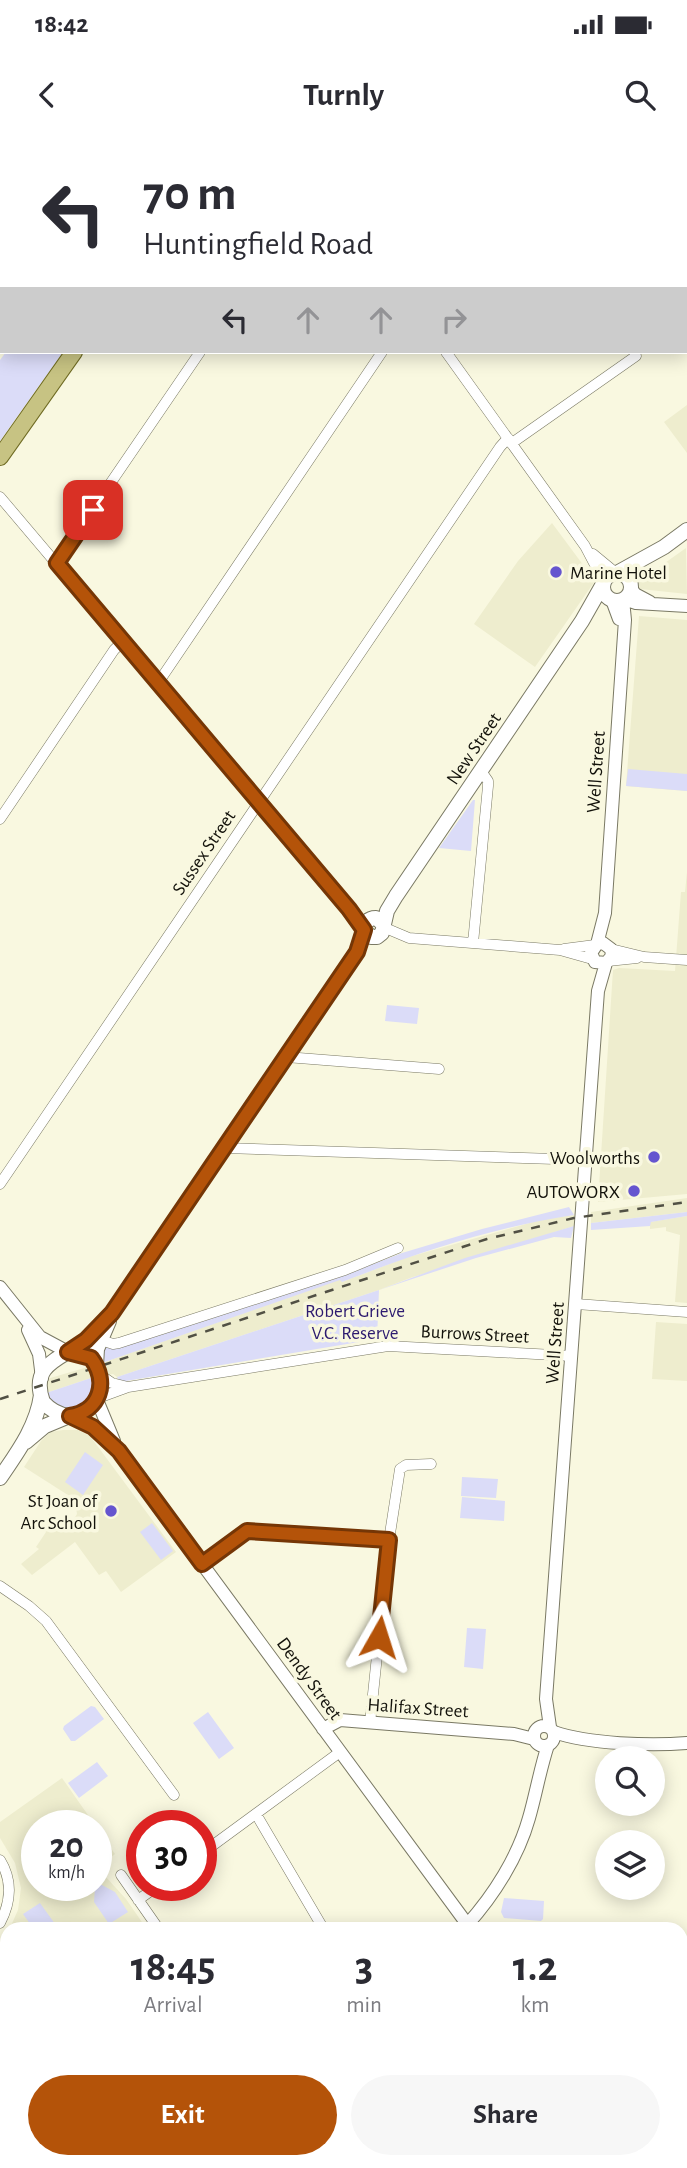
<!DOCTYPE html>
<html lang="en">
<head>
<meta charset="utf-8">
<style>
  body { margin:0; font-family:"Alegreya Sans",sans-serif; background:#f7f7f7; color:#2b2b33; height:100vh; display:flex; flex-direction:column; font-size:26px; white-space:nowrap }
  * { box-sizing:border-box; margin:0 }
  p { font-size:23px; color:#7c7c81 }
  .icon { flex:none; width:38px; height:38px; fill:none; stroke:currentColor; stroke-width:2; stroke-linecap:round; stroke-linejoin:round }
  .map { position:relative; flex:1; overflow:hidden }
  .drawer { position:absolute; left:0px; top:1782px; width:688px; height:247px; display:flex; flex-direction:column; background:#fff; border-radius:21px 21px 0 0; box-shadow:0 4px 18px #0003 }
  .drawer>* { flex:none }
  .hud { position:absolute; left:0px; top:0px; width:688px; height:214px; box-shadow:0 4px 18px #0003; background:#fff; color:#2b2b33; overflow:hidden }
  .controls { position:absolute; left:595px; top:1606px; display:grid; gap:14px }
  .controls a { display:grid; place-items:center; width:70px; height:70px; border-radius:50%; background:#fff; box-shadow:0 4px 18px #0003; font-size:35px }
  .speed { position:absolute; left:21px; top:1670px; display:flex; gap:14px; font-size:35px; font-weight:700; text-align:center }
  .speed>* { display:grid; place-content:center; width:91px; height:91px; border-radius:50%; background:#fff; box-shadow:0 4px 18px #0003; line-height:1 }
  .speed small { font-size:18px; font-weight:400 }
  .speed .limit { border:10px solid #d22; background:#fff; color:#111 }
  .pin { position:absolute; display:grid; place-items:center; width:60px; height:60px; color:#fff; margin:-30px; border-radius:14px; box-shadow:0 4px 10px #0006 }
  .me { position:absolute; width:77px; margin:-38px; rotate:6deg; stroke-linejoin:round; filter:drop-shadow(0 0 5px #0008) }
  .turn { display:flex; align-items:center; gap:24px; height:147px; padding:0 28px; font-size:32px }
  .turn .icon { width:91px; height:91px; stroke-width:2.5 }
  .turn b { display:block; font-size:49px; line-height:60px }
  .lanes { display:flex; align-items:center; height:66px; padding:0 28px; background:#0003; justify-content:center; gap:35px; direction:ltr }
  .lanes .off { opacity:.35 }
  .eta { display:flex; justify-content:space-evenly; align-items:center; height:119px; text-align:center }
  .eta b { font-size:42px; font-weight:700; line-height:49px }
  .action { display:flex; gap:14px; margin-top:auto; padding:14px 28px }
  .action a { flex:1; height:80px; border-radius:42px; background:#b45309; color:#fff; font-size:28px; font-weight:700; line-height:80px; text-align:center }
  .action a+a { background:#f7f7f7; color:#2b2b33 }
  .status { display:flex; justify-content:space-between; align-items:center; height:49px; padding:0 35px; background:#fff; direction:ltr }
  .status svg { height:19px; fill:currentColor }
  header { display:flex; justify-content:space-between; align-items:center; height:91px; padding:0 28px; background:#fff; font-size:32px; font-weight:700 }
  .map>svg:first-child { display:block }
</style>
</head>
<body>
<div class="status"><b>18:42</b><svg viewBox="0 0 49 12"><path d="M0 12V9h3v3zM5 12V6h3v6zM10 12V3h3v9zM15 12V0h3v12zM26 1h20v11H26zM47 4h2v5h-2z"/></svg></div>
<header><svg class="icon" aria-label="back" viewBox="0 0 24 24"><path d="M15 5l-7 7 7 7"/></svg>Turnly<svg class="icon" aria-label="search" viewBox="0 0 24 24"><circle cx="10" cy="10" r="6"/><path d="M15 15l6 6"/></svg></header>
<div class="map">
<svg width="687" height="2028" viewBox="0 0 687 2028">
  <rect width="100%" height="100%" fill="#f9f8e0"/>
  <path fill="#eeedce" d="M687,265V313L664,282Z
    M552,383L595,441L535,527L474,484L518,421Z
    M686,408L687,454L640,449L638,442Z
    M639,476L687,480V651L626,646Z
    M687,732V1054L598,1062L613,830L619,828L675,831L681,752H685Z
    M687,1058V1072L591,1083V1072Z
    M574,1075V1086L410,1138L379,1150L117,1237L113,1234L107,1235L102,1223L341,1139L342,1142L405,1118L544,1079Z
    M687,1076V1163L675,1162L680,1095L666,1091V1087L650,1089V1082Z
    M656,1182L687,1184V1241L652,1239Z
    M91,1226L94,1237L46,1253L47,1239Z
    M63,1290H78L90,1296L176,1412L121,1452L106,1431L99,1435L75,1402L32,1435L21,1424L39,1409L36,1407L46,1392L40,1388L49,1374L63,1386L67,1380L74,1379L77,1374L76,1368L79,1369L82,1364L24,1327L41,1301L50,1292Z
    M62,1638L95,1685H37V1745H96V1687L115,1714L101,1725L105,1736L126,1759L146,1788H10L18,1770L21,1748L15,1723L0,1698V1682Z"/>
  <path fill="#dbdcf8" d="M6,212H63L0,301V220Z
    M628,629L687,634V651L626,646Z
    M473,660H475L471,711L439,708Z
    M387,865L419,868L417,884L385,881Z
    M569,1067L574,1075C494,1087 417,1113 342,1142L340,1140L102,1223L103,1207L115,1208L342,1136L402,1113L482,1089Z
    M687,1072V1076L651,1082L650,1086L591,1090V1083Z
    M574,1086L571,1098L554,1097L476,1118L379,1150L377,1199L126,1241L119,1242L117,1237L379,1150L465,1118Z
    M94,1237L93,1257L74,1272L50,1264L46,1253Z
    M85,1312L103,1325L83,1355L65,1342Z
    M462,1337L498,1339L496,1358L461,1356Z
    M462,1357L505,1361L504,1381L460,1378Z
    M152,1383L173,1411L161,1420L140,1392Z
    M467,1488L486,1489L483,1529L464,1527Z
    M91,1566L95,1567L104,1579L75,1601H71L63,1589L64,1586Z
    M208,1572L234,1608L219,1619L193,1583Z
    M97,1622L108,1636L79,1658L68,1643Z
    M100,1744L115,1752L128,1772L109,1784L94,1762L95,1748Z
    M504,1758L544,1761L543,1779L541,1781L504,1778L501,1772Z
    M40,1763L58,1788H33L23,1774Z"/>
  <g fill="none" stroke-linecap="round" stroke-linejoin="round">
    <g stroke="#7a7964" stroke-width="11">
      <path id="minor" d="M293,0L294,2
        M610,0L612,2
        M330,2L333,0
        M686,104L687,106
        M446,212L585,406L604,442
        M512,303L636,216
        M0,357L364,787
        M593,414L616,433
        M56,423L200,212
        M158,543L382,212
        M0,679L114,510L123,501
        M383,787L409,798L560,810L592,819
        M473,803L488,646V641L481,631
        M564,809L595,805
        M611,809L644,817L687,820
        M608,821L637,818
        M286,917L439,929
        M225,1008L586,1020
        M0,1044L500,307L508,298
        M576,1164L687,1172
        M101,1200L113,1204L119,1203L345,1130L398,1108
        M99,1234L112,1243L128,1247
        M98,1258L128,1247L388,1206L572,1216
        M389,1400L400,1329L406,1325L431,1324
        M202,1424L247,1391L389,1400L370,1583
        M0,1446L29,1466L46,1481L174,1655
        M256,1674L323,1788
        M201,1714L340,1612
        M0,1720C13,1741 11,1762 0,1783
        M121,1735L158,1788
        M138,1760L159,1745
        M0,1870L7,1880
        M681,1961L687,1872
        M109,2021L114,2028
        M399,2021L404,2028
        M1,2028L11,2021
        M190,2028L200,2021
        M350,2028L360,2021
        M673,2028L674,2021"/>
    </g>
    <g stroke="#7a7964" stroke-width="14">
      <path id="tertiary" d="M631,448L635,454L650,462
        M624,459L636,463L687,466
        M612,460L619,479
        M597,804L603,803L611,809L612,816L606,823L595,822L591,813L597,804L605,773L625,480L623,460
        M0,1147L40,1197L68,1212
        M28,1190L39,1214L42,1238
        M97,1260L114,1301
        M70,1276L93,1287L119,1311L470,1788
        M534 1596a10 10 0 1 1 20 0a10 10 0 1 1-20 0Z
        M550,1587L546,1559L598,851L606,823
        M323,1589L340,1580L514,1594L534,1599
        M554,1592C589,1604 650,1606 687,1603
        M467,1785C494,1755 518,1717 529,1678C536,1654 540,1629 548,1605
        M641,2021L646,2028"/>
    </g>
    <g stroke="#7a7964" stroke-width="16">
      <path id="secondary" d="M617,433L664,407L687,390
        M603 447a14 14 0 1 1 28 0a14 14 0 1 1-28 0Z
        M383,784L376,778C368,778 364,783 364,790L371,797H377L382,793L387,771L396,756L582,481L603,444
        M68,1212L91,1218C119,1255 76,1298 43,1262C29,1223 62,1219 85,1201C95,1193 103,1182 112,1173L357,812L364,790
        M96,1225L97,1209L109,1181
        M26,1302L45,1286L69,1276
        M0,1338C17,1313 37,1286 41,1255"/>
    </g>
    <g stroke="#6f6b23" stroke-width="18">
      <path id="primary" d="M157,2L158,0
        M0,317L74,212"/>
    </g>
    <use href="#minor" stroke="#fff" stroke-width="10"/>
    <use href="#tertiary" stroke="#fff" stroke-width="12"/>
    <use href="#secondary" stroke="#fff" stroke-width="14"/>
    <use href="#primary" stroke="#c7c383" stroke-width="16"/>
    <path stroke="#515044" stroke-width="2.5" stroke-dasharray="9 9" stroke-linecap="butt" d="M0,1259L487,1099L574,1078L687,1062"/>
  </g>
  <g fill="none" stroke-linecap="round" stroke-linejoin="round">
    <g stroke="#753606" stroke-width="18">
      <path id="route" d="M93,370L57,423L349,769L364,790L357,812L112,1173L86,1200L68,1212L91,1218C109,1242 100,1271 70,1276L93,1287L119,1311L202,1424L247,1391L389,1400L379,1497"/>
    </g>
    <use href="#route" stroke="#b45309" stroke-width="12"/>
  </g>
  <g fill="#6555cf" stroke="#f9f8e0" stroke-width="2.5">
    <circle cx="556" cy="432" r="7"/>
    <circle cx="654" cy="1017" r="7"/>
    <circle cx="634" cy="1051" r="7"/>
    <circle cx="111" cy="1371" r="7"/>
  </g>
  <g text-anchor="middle" stroke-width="7" stroke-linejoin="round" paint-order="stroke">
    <g font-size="19" fill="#13120b" stroke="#f9f8e0" text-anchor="end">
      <text x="570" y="439" text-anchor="start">Marine Hotel</text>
      <text x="640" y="1024">Woolworths</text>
      <text x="620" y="1058">AUTOWORX</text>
      <text x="97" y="1367">St Joan of<tspan x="97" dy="22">Arc School</tspan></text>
    </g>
    <g font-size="19" fill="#13120b" stroke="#f9f8e0">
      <text transform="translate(473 608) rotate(-56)" y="7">New Street</text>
      <text transform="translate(595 632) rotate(-86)" y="7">Well Street</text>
      <text transform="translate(203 712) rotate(-56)" y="7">Sussex Street</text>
      <text transform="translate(475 1193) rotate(3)" y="7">Burrows Street</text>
      <text transform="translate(554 1203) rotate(-86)" y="7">Well Street</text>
      <text transform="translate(310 1538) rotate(54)" y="7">Dendy Street</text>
      <text transform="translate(418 1567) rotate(4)" y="7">Halifax Street</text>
    </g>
    <g font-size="19" fill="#2c1a6f" stroke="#f9f8e0">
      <text x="355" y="1177">Robert Grieve<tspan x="355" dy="22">V.C. Reserve</tspan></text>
    </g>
  </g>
</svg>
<div class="controls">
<a><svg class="icon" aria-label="search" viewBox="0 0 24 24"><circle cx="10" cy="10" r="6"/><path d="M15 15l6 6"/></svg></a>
<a><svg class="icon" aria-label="layers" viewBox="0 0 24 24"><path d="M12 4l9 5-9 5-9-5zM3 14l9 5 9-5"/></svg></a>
</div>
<div class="speed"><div>20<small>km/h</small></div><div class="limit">30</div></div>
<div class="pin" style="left:93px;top:370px;background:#d93025"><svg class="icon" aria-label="arrive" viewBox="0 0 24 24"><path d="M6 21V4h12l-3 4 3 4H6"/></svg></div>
<svg class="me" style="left:379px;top:1497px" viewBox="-20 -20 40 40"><path d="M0-17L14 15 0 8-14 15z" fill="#b45309" stroke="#fff" stroke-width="4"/></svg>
<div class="hud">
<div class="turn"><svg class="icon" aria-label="left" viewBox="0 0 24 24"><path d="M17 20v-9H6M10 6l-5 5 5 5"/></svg><div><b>70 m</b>Huntingfield Road</div></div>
<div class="lanes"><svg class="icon" aria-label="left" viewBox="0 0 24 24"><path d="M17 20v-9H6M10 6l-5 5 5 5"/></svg><svg class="icon off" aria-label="ahead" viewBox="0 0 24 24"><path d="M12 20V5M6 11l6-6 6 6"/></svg><svg class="icon off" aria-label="ahead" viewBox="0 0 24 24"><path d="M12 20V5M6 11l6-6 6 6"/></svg><svg class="icon off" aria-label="right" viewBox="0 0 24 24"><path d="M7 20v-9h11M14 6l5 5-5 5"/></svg></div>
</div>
<section class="drawer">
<div class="eta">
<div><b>18:45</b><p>Arrival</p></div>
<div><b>3</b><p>min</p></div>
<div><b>1.2</b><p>km</p></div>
</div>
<div class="action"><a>Exit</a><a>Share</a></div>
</section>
</div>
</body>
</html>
